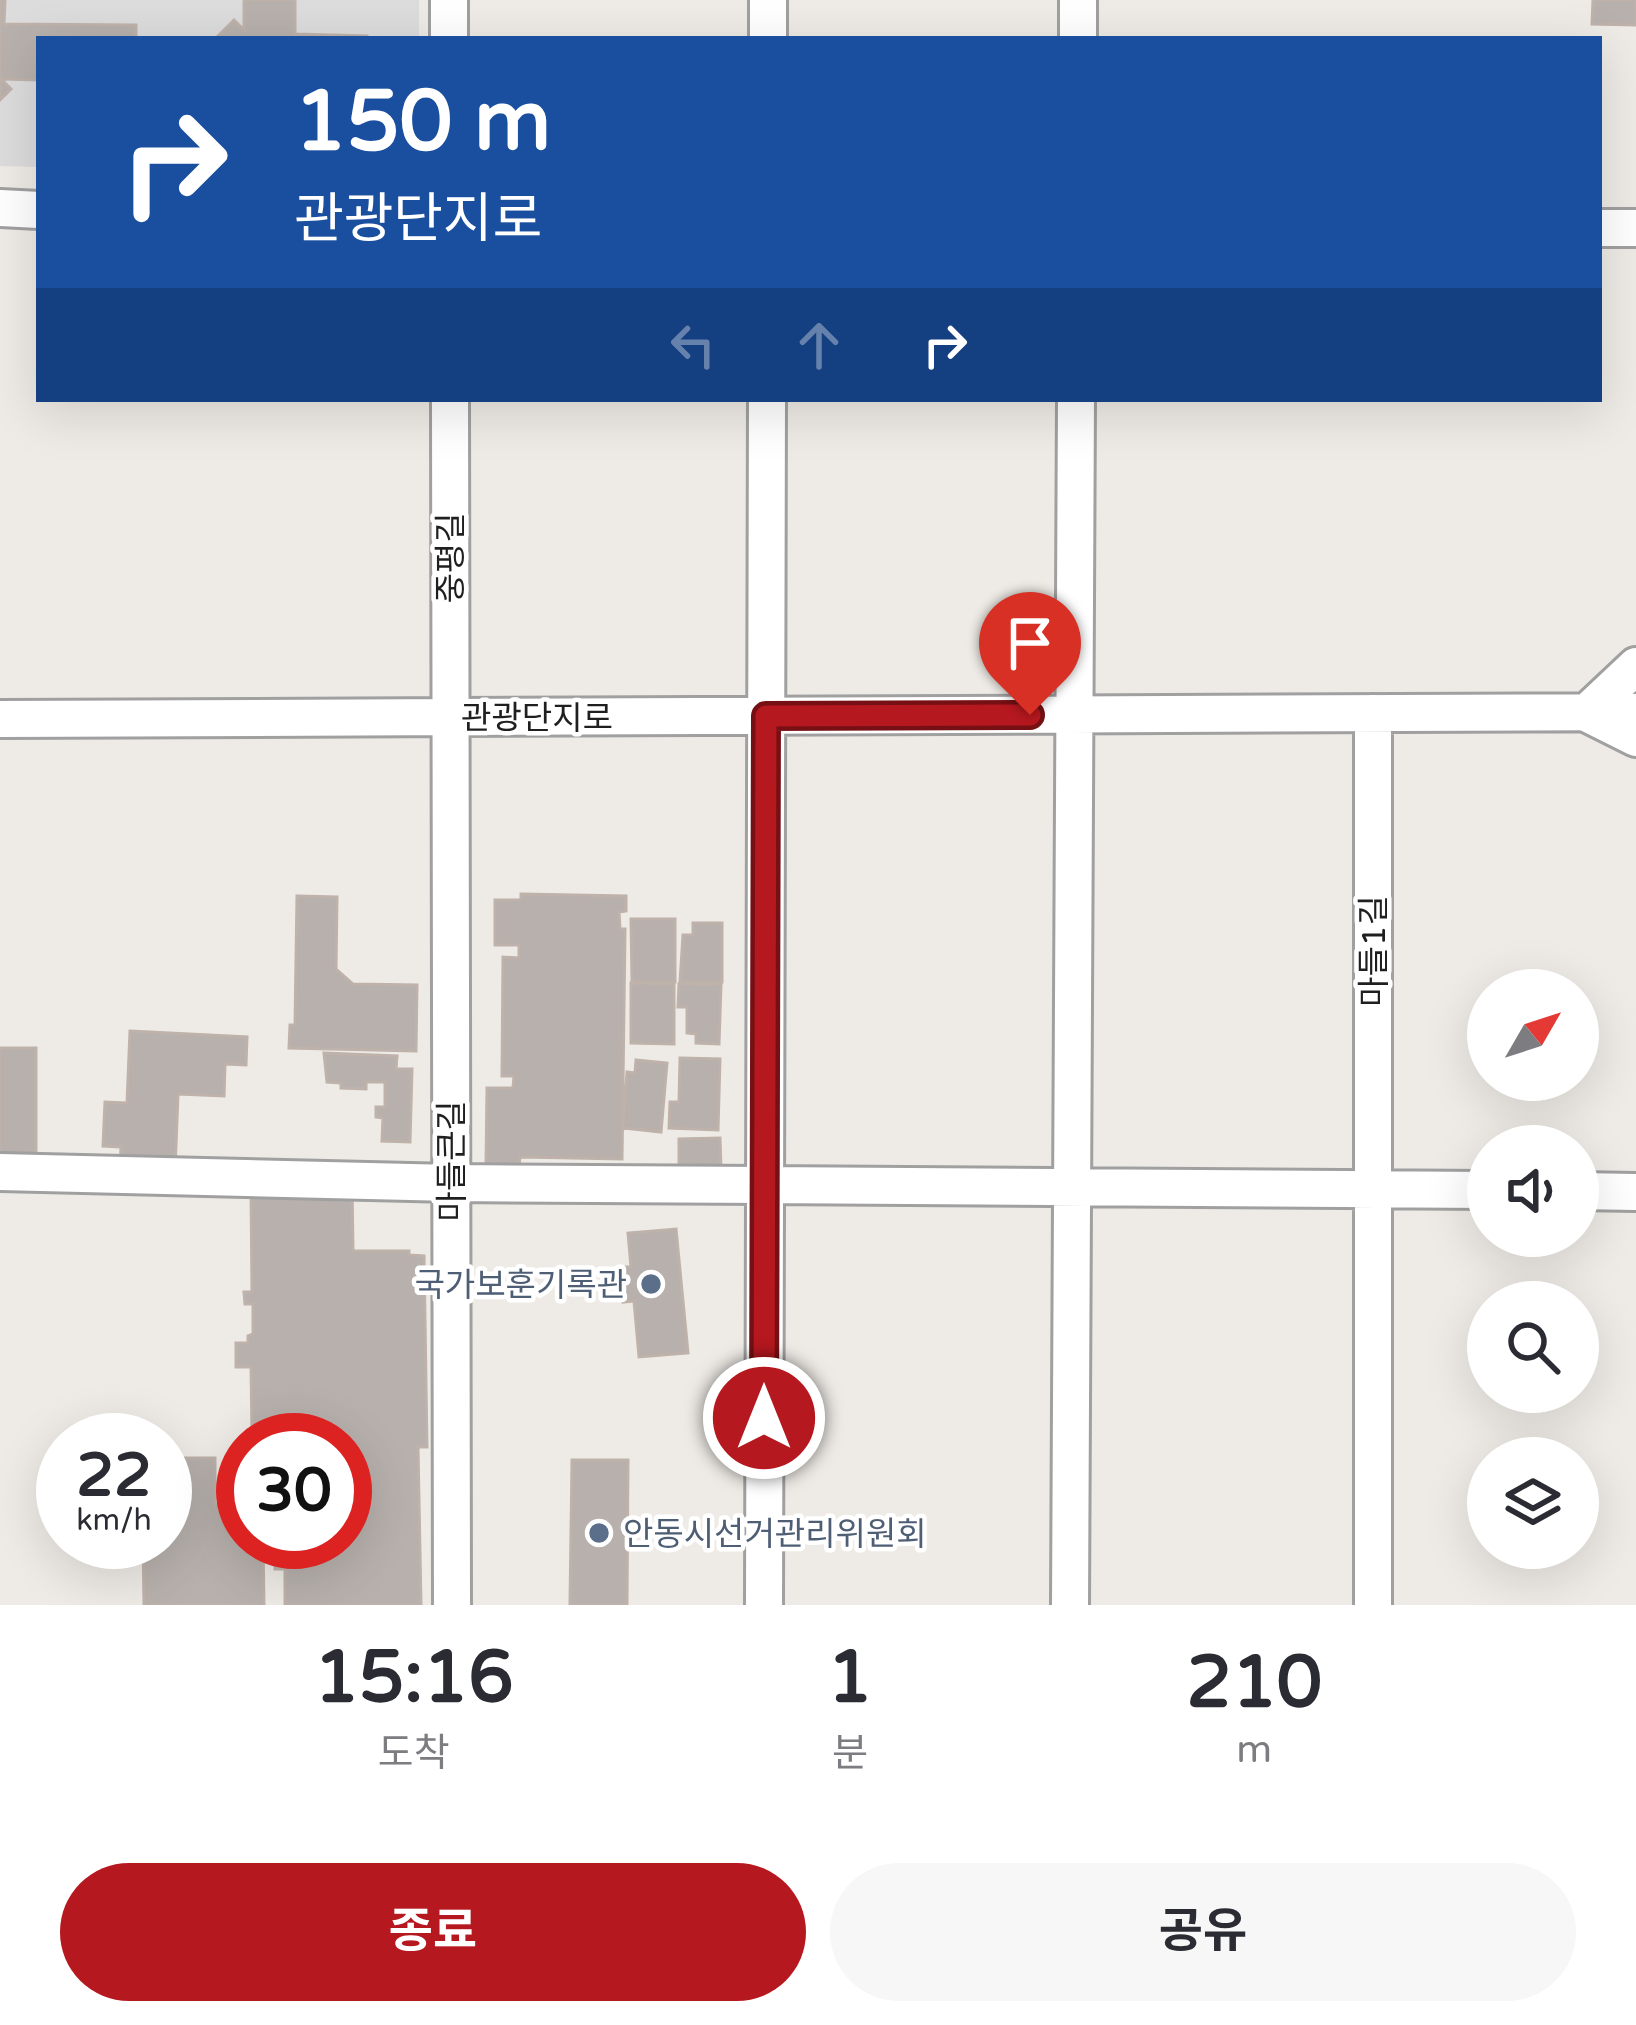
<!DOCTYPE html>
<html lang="ko">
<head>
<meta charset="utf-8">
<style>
  body { margin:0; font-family:"Varela Round","Noto Sans KR",sans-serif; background:#f7f7f7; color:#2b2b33; height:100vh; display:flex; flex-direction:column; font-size:45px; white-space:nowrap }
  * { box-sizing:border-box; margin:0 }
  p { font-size:39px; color:#7c7c81 }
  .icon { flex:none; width:66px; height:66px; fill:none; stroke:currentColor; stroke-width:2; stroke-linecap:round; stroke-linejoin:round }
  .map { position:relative; height:1605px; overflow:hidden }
  .details { display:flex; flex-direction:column; background:#fff; flex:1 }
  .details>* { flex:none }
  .hud { position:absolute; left:36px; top:36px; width:1566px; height:366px; border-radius:0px; box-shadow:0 12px 48px #0002; background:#1a4fa0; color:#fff; overflow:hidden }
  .needle { width:78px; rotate:51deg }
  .tools { position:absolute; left:1467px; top:969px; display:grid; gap:24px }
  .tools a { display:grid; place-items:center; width:132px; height:132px; border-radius:50%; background:#fff; box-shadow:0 12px 48px #0002; font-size:60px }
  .speed { position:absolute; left:36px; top:1413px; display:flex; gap:24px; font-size:60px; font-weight:700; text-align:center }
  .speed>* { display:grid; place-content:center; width:156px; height:156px; border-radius:50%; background:#fff; box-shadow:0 12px 48px #0002; line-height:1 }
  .speed small { font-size:30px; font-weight:400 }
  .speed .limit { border:18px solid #d22; background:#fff; color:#111 }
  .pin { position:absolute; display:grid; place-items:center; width:102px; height:102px; color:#fff; margin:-123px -51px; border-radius:50% 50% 50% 0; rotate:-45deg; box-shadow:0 0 12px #0007 }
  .pin .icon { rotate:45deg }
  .me { position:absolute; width:132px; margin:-66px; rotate:0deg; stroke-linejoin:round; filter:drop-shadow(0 0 9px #0008) }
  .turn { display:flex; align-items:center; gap:42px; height:252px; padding:0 60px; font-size:54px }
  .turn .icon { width:156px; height:156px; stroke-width:2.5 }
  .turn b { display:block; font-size:84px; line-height:102px }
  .lanes { display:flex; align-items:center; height:114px; padding:0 60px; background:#0003; justify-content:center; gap:60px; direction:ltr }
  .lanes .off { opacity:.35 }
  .eta { display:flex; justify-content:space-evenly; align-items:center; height:204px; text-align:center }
  .eta b { font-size:72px; font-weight:700; line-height:84px }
  .action { display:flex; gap:24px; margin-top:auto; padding:24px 60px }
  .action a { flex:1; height:138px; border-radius:72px; background:#b6181f; color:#fff; font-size:48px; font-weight:700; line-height:138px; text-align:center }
  .action a+a { background:#f7f7f7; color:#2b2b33 }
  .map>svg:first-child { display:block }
</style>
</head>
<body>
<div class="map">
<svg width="1636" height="1605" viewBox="0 0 1636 1605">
  <rect width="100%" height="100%" fill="#eeebe6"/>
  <path fill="#dddcdc" d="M0,0H419V39H39V167L0,166Z"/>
  <path fill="#b7b0ac" stroke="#beb2aa" stroke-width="3" d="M0,0H5L4,24L136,25V39H39V80L1,79L11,89L0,100Z
    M244,0H295V34L367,36V39H215L234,20L244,30Z
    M1593,0H1636V25L1592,24Z
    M521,894L626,896V911L619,912L620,929H625L622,1159L520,1157L519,1167L486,1166L487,1088H513L514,1076H502L503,957L519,958V945H495V900H521Z
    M297,896L337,897L336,969L353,984L417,985L416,1051L289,1048L290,1025H295Z
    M631,919H675V982H632Z
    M693,923H722V982H680L683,935H693Z
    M631,983L674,984V1044L631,1043Z
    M679,984L721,985L719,1044L696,1043V1034L687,1033V1007H678Z
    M130,1031L247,1037L246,1065L225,1064L224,1096L178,1094L175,1171L120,1169L121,1147L103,1146L105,1102L127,1103Z
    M0,1048H36V1163H0Z
    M324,1053L397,1056L396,1069H412L410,1142L382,1141L383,1118L376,1117V1107H385V1082H366V1089L341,1088V1083L327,1082Z
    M680,1058L720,1059L718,1130L669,1128L670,1102H679Z
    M636,1060L667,1063L661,1132L623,1128L627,1072L635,1073Z
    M720,1138L721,1169L679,1170V1139Z
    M352,1185L353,1251H409V1255L424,1256L427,1447H418L421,1605H285V1569H275V1542H345V1440H284L272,1438V1432H252L251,1367H236V1343H248V1336L253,1334V1304H245L244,1292H252L251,1191Z
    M676,1229L688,1353L639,1357L634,1301L623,1302L620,1267H631L628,1233Z
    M165,1458H215V1504H243V1542H263L264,1605H144L143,1542H165Z
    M572,1460H628L627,1605H570Z"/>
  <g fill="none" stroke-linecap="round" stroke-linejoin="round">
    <g stroke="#a0a0a0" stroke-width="42">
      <path id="minor" d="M449,0V39
        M768,39V0
        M1078,39V0
        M0,208L39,210
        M1599,228H1636
        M450,399L452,1605
        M1636,666L1586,713L1636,738
        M1373,713V1605
        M0,719L1636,712
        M0,1172L452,1183L1488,1190
        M1578,1191L1636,1192
        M764,1605L767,399
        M1070,1605L1076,399"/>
    </g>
    <use href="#minor" stroke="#fff" stroke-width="36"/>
  </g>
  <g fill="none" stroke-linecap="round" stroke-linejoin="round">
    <g stroke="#761014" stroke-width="30">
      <path id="route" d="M764,1418L766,716L1030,715"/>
    </g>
    <use href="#route" stroke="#b6181f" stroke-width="21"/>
  </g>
  <g fill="#5c6f8a" stroke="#fff" stroke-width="4.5">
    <circle cx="651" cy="1284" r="12"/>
    <circle cx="599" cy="1533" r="12"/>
  </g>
  <g text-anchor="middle" stroke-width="9" stroke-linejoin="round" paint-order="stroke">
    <g font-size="33" fill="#1f1f1f" stroke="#fff">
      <text transform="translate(450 558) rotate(-90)" y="12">중평길</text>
      <text x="537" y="729">관광단지로</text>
      <text transform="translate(1373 951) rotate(-90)" y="12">마들1길</text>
      <text transform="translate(451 1161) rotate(-90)" y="12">마들큰길</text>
    </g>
    <g font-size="33" fill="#4e5e75" stroke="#fff" text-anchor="end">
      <text x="627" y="1296">국가보훈기록관</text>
      <text x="623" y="1545" text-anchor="start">안동시선거관리위원회</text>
    </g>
  </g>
</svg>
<div class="tools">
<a><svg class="needle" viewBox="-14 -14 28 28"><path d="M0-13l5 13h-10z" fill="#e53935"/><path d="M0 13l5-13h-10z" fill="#7c7c81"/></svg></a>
<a><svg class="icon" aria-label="sound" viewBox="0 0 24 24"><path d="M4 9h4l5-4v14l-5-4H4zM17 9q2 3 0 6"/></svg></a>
<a><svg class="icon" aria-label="search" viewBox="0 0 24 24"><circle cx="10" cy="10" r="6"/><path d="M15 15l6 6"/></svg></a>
<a><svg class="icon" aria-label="layers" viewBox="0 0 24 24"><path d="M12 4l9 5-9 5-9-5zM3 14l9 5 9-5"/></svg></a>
</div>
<div class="speed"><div>22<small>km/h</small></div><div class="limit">30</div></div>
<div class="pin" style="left:1030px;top:715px;background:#d93025"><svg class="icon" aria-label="arrive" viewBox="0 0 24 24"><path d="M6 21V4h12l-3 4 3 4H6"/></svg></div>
<svg class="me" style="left:764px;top:1418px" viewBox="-20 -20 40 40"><circle r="17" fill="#b6181f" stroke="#fff" stroke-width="3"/><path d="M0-11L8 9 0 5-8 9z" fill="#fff"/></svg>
<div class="hud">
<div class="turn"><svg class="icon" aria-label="right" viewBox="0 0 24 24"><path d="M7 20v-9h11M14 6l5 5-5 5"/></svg><div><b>150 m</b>관광단지로</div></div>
<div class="lanes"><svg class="icon off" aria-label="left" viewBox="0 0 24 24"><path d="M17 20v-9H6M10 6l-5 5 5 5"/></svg><svg class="icon off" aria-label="ahead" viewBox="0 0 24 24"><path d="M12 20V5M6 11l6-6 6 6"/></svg><svg class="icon" aria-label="right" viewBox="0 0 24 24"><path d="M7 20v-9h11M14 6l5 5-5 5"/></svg></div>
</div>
</div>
<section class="details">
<div class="eta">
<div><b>15:16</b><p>도착</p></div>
<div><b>1</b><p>분</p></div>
<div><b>210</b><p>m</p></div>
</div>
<div class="action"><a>종료</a><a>공유</a></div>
</section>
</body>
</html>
